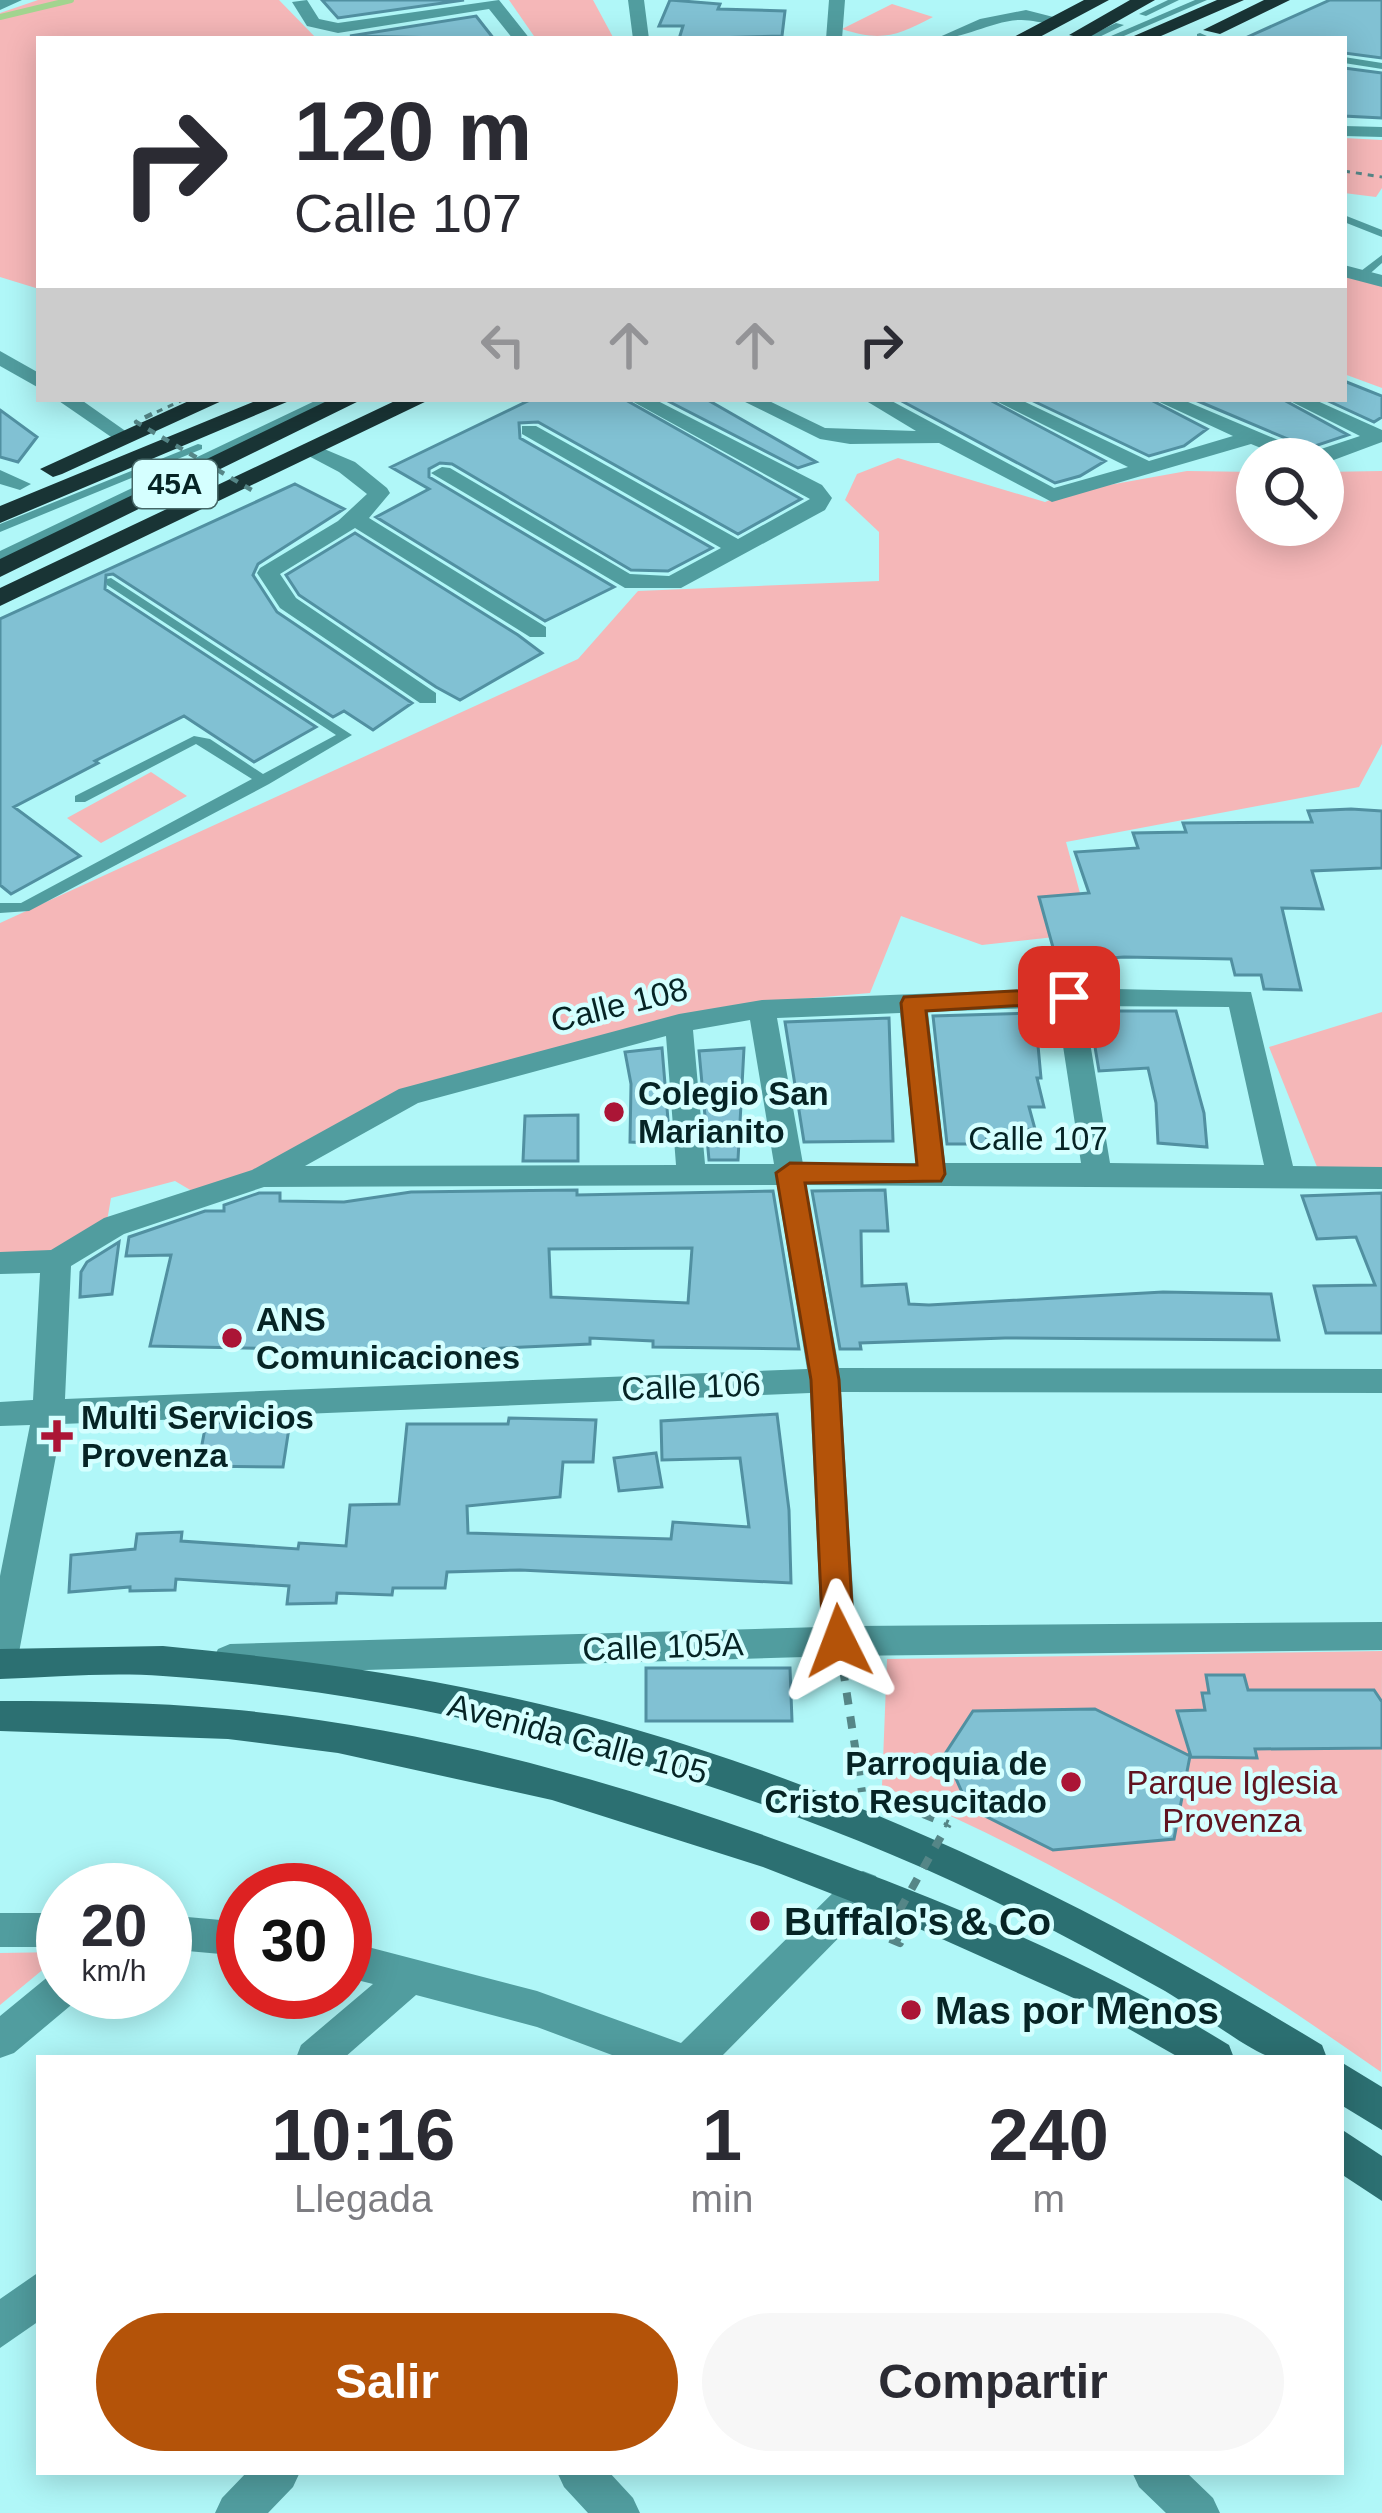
<!DOCTYPE html>
<html lang="es">
<head>
<meta charset="utf-8">
<style>
  body { margin:0; font-family:Helvetica,sans-serif; background:#f7f7f7; color:#2b2b33; height:100vh; display:flex; flex-direction:column; font-size:45px; white-space:nowrap }
  * { box-sizing:border-box; margin:0 }
  p { font-size:39px; color:#7c7c81 }
  .icon { flex:none; width:66px; height:66px; fill:none; stroke:currentColor; stroke-width:2; stroke-linecap:round; stroke-linejoin:round }
  .map { position:relative; flex:1; overflow:hidden }
  .details { position:absolute; left:36px; top:2055px; width:1308px; height:420px; display:flex; flex-direction:column; background:#fff; border-radius:0px; box-shadow:0 6px 30px #0003 }
  .details>* { flex:none }
  .guide { position:absolute; left:36px; top:36px; width:1311px; height:366px; border-radius:0px; box-shadow:0 6px 30px #0003; background:#fff; color:#2b2b33; overflow:hidden }
  .buttons { position:absolute; left:1236px; top:438px; display:grid; gap:24px }
  .buttons a { display:grid; place-items:center; width:108px; height:108px; border-radius:50%; background:#fff; box-shadow:0 6px 30px #0003; font-size:60px }
  .speed { position:absolute; left:36px; top:1863px; display:flex; gap:24px; font-size:60px; font-weight:700; text-align:center }
  .speed>* { display:grid; place-content:center; width:156px; height:156px; border-radius:50%; background:#fff; box-shadow:0 6px 30px #0003; line-height:1 }
  .speed small { font-size:30px; font-weight:400 }
  .speed .limit { border:18px solid #d22; background:#fff; color:#111 }
  .pin { position:absolute; display:grid; place-items:center; width:102px; height:102px; color:#fff; margin:-51px; border-radius:24px; box-shadow:0 6px 18px #0006 }
  .me { position:absolute; width:132px; margin:-66px; rotate:357deg; stroke-linejoin:round; filter:drop-shadow(0 0 9px #0008) }
  .turn { display:flex; align-items:center; gap:42px; height:252px; padding:0 60px; font-size:54px }
  .turn .icon { width:156px; height:156px; stroke-width:2.5 }
  .turn b { display:block; font-size:84px; line-height:102px }
  .lanes { display:flex; align-items:center; height:114px; padding:0 60px; background:#0003; justify-content:center; gap:60px; direction:ltr }
  .lanes .off { opacity:.35 }
  .eta { display:flex; justify-content:space-evenly; align-items:center; height:204px; text-align:center }
  .eta b { font-size:72px; font-weight:600; line-height:84px }
  .button { display:flex; gap:24px; margin-top:auto; padding:24px 60px }
  .button a { flex:1; height:138px; border-radius:72px; background:#b45309; color:#fff; font-size:48px; font-weight:600; line-height:138px; text-align:center }
  .button a+a { background:#f7f7f7; color:#2b2b33 }
  .map>svg:first-child { display:block }
</style>
</head>
<body>
<div class="map">
<svg width="1382" height="2513" viewBox="0 0 1382 2513">
  <rect width="100%" height="100%" fill="#b0f7f8"/>
  <path fill="#f5b7b8" d="M38,0H279L317,39H39V289L0,277V13Z
    M509,0H593L614,39H536Z
    M892,4L933,17C897,36 881,42 842,29Z
    M1344,138L1382,140V188L1376,197L1344,193Z
    M1344,275L1382,285V388L1344,374Z
    M898,458L1045,502L1070,492L1187,471L1257,472V525H1323V472L1382,471V744L1359,787L1066,842L1091,933L982,945L901,916L870,993L764,1002L404,1092L276,1164L192,1191L175,1181L111,1198L107,1221L51,1255L0,1256V923L578,659L638,591L879,581V532L845,500L857,474Z
    M151,772L187,796L101,843L67,818Z
    M1382,1012V1172H1319L1269,1047Z
    M1382,1651L1381,2072C1224,1962 1059,1859 882,1786L887,1659Z
    M63,1952V1953L0,2005V1953Z"/>
  <g fill="none" stroke-linecap="round" stroke-linejoin="round">
    <path stroke="#a2d48f" stroke-width="6" d="M0,17L71,0"/>
  </g>
  <path fill="#81c1d3" stroke="#5190a1" stroke-width="3" fill-rule="evenodd" d="M322,0H464L338,18Z
    M670,0L720,4L718,9L785,11L782,36L679,39L683,26H659Z
    M1330,0H1382V58L1344,53V39H1243Z
    M476,16L494,39L350,36Z
    M1344,68L1382,73V118L1344,116Z
    M1344,381L1382,396V417L1374,422L1324,399H1344Z
    M532,399H624L801,499L738,534L538,422L519,423L520,438L712,548L668,571L631,570L452,464L440,463L429,469V477L614,587L545,621L376,517L429,489L391,467Z
    M664,399H706L816,462L798,468Z
    M898,399H988L1105,461L1080,476L1055,483Z
    M1029,399H1149L1207,429L1184,446L1149,456Z
    M1193,399H1282L1348,435L1309,448Z
    M0,410L37,437L18,462L0,457Z
    M295,484L344,509L258,564L253,575L277,612L412,703L373,730L344,711L333,717L113,574L106,575L105,589L316,727L254,762L184,716L95,761L98,763L14,807L80,856L11,894L0,885V619Z
    M355,533L518,635L542,653L460,700L436,687L299,595L286,575Z
    M1351,809L1382,811V868L1312,871L1323,909L1282,908L1301,990L1264,989L1261,975H1235L1231,959L1124,957L1057,962L1039,897L1089,893L1075,852L1138,848L1133,833L1186,832L1183,823L1312,822L1308,811Z
    M1089,1011H1176L1204,1113L1207,1147L1158,1143L1156,1103L1148,1068L1099,1071Z
    M1035,1013L1041,1078H1037L1044,1107H1029L1035,1129L986,1132L987,1144H947L933,1016Z
    M889,1018L893,1141L804,1142L785,1022Z
    M662,1048L670,1144L630,1142L631,1084L625,1052Z
    M744,1048L738,1160H709L699,1051Z
    M578,1115V1161H523L525,1116Z
    M577,1190V1195L773,1191L799,1349L653,1347V1341L590,1338V1344L419,1352L150,1346L171,1255L126,1256L129,1237L205,1211H224V1205L259,1193H280V1201L344,1202L411,1192ZM692,1248L688,1303L551,1297L549,1249Z
    M885,1190L888,1231H861L862,1286L906,1284L909,1304L929,1305L1163,1292L1271,1294L1279,1340L1005,1338L860,1343L861,1349H840L812,1191Z
    M1382,1193V1333H1326L1314,1286L1375,1285L1356,1237L1317,1239L1302,1196Z
    M119,1242L112,1294L80,1297L81,1272L87,1262Z
    M777,1414L789,1510L791,1583L520,1570L447,1572L445,1588H393L392,1595L337,1593L336,1603L287,1604L289,1586L176,1579L175,1590L130,1591V1587L69,1592L71,1555L135,1549L137,1534L182,1532L181,1541L298,1549L299,1543L346,1546L350,1505L399,1504L407,1424H508L509,1418L596,1420L593,1462H563L560,1497L467,1506L468,1533L671,1539L673,1522L749,1527L740,1458L662,1460L661,1421Z
    M248,1422L247,1428H289L283,1467L198,1466L206,1423Z
    M656,1453L662,1487L619,1491L614,1458Z
    M646,1668H790L792,1721H646Z
    M1206,1675H1244L1248,1690H1374L1382,1702V1748L1255,1749L1257,1758L1191,1757L1177,1711L1205,1710L1202,1693H1209Z
    M1095,1709L1190,1756L1174,1839L1053,1850L969,1808L945,1754L973,1711Z"/>
  <g fill="none" stroke-linecap="round" stroke-linejoin="round">
    <path stroke="#558687" stroke-width="3" stroke-dasharray="6 6" stroke-linecap="butt" d="M1344,171L1382,177"/>
    <path stroke="#558687" stroke-width="8" stroke-dasharray="12 12" stroke-linecap="butt" d="M843,1669L862,1792
      M923,1814L948,1824
      M877,1926L874,1932L900,1943L903,1937"/>
    <path fill="#519d9f" fill-rule="evenodd" d="M1168,0H1179L1146,16L1139,14Z
      M1195,0H1207L1117,39H1104Z
      M1116,23L1124,25L1095,39H1082Z
      M1200,33L1214,39L1197,38V34Z
      M1344,57L1382,63V69L1344,63Z
      M1344,215L1382,230V237L1344,222Z
      M1382,255V263L1365,278H1357V274Z
      M319,399H334L0,560V551Z
      M198,444L202,445V449L0,532V524Z
      M111,578L352,735L269,784L29,911L0,913V903H21L252,779L196,744L85,802H75V796L194,736L210,739L263,774L336,735L107,585V579Z"/>
    <path fill="#519d9f" fill-rule="evenodd" d="M0,0H22L0,10Z
      M307,0L319,19L338,23L499,0L530,39H513L489,9L338,33L307,26L292,2Z
      M628,0H644L649,39H633Z
      M829,0H845L842,39H826Z
      M1026,10L1065,20C1052,28 1035,19 1019,20C989,22 965,39 935,39L980,19Z
      M1344,126L1382,127V137L1344,136Z
      M1344,265L1382,275V287L1344,277Z
      M0,351L39,373V388L0,366Z
      M56,399H80L134,437L117,441Z
      M628,399H654L822,485L832,498L825,510L681,588H625L431,473L442,467L450,468L630,574L669,576L721,548L522,434V426H536L738,539L810,499Z
      M739,399H765L825,428L916,431L863,399H888L1054,488L1128,467L992,399H1019L1149,461L1233,436L1153,399H1181L1309,453L1360,436L1286,399H1313L1382,430V442L1323,464V459H1288L1251,444L1052,502L939,443L850,444L820,439Z
      M310,443L355,462L387,488L390,493L369,518L546,627V637H530L355,528L280,574L296,598L436,693V703H420L280,608L257,573L260,568L338,521L367,494L339,472L303,453V445Z
      M0,470L31,484L20,490L0,484Z
      M1069,988L1251,992L1293,1166L1382,1167V1189L806,1185L839,1368L1382,1369V1393L841,1392L855,1626L1382,1622V1650L839,1656L230,1674L218,1669L213,1659L218,1649L230,1644L821,1627L810,1393L62,1424L17,1663L12,1673L0,1678V1576L30,1425L0,1426V1402L33,1400L40,1273L0,1274V1252L51,1250L104,1218L252,1170L399,1089L679,1014L762,1000ZM1084,1006L1229,1007L1264,1165L1110,1163ZM1057,1007L1081,1163H945L928,1012ZM900,1013L916,1163L803,1164L777,1018ZM750,1020L774,1164H705L693,1030ZM666,1036L676,1165L305,1166L418,1103ZM777,1185L807,1369L65,1399L71,1266L124,1234L264,1187Z
      M863,1871L876,1876L881,1888L876,1900L720,2058H620L537,2027L416,1995L344,2058H296L301,2045L373,1984L345,1977V1941L537,1991L681,2043L850,1876Z
      M0,1913H63V1947H0Z
      M165,1915L243,1922V1956L165,1949Z
      M63,1970V1992H80L76,2001L14,2053L0,2058V2016L50,1975Z
      M39,2272V2321L0,2348V2299Z
      M247,2472H300L293,2487L268,2513H215L222,2498Z
      M557,2472H609L633,2498L640,2513H588L564,2487Z
      M1132,2472H1186L1213,2498L1220,2513H1166L1139,2487Z"/>
    <path fill="#2c7072" fill-rule="evenodd" d="M163,1646C263,1656 362,1667 461,1687C769,1747 1055,1883 1322,2045L1327,2058C1311,2058 1288,2062 1273,2058C1246,2050 1193,2007 1165,1991C1076,1941 984,1893 890,1854C658,1757 414,1693 163,1676C109,1672 54,1677 0,1679V1649Z
      M0,1701C76,1701 151,1702 227,1709C439,1728 644,1789 842,1864C976,1914 1107,1970 1229,2045L1234,2058H1180L1078,2000L904,1922L763,1867L552,1800L338,1753L228,1739L0,1731Z
      M1341,2062L1382,2087V2130L1341,2105Z
      M1341,2129L1382,2156V2201L1341,2174Z"/>
    <path fill="#193435" fill-rule="evenodd" d="M1084,0H1109L1036,39H1010Z
      M1130,0H1155L1086,39L1069,35Z
      M1217,0H1244L1154,39H1127Z
      M1264,0H1290L1220,34L1203,30Z
      M193,399H226L62,474L53,477L40,469Z
      M260,399H294L0,523V506Z
      M331,399H363L0,577V559Z
      M399,399H431L0,606V588Z"/>
    <path stroke="#558687" stroke-width="3" stroke-dasharray="6 6" stroke-linecap="butt" d="M146,417L185,399"/>
    <path stroke="#558687" stroke-width="4.5" stroke-dasharray="8 8" stroke-linecap="butt" d="M152,414L136,422L255,492"/>
    <path stroke="#558687" stroke-width="8" stroke-dasharray="12 12" stroke-linecap="butt" d="M888,1931L948,1824"/>
  </g>
  <path fill="#b45309" stroke="#753606" stroke-width="3" d="M1069,988L1081,997L1078,1002L926,1011L945,1174L941,1181L805,1183L839,1380L854,1641L850,1651L839,1655L828,1651L823,1641L811,1380L776,1173L790,1163L917,1165L901,1003L904,997Z"/>
  <g fill="#ab1536" stroke="#d5ffff" stroke-width="4.5">
    <circle cx="614" cy="1112" r="12"/>
    <circle cx="232" cy="1338" r="12"/>
    <path d="M51 1418h12v12h12v12h-12v12h-12v-12h-12v-12h12z"/>
    <circle cx="1071" cy="1782" r="12"/>
    <circle cx="760" cy="1921" r="12"/>
    <circle cx="911" cy="2010" r="12"/>
  </g>
  <g text-anchor="middle" stroke-width="9" stroke-linejoin="round" paint-order="stroke">
    <rect fill="#d5ffff" stroke="#466" stroke-width="3" x="133" y="460" width="84" height="48" rx="9"/>
    <g font-size="30" font-weight="bold" fill="#062425">
      <text x="175" y="494">45A</text>
    </g>
    <g font-size="33" fill="#062425" stroke="#d5ffff">
      <text transform="translate(619 1004) rotate(-14)" y="12">Calle 108</text>
      <text x="1038" y="1150">Calle 107</text>
      <text transform="translate(691 1386) rotate(-2)" y="12">Calle 106</text>
      <text transform="translate(663 1646) rotate(-2)" y="12">Calle 105A</text>
      <text transform="translate(578 1738) rotate(15)" y="12">Avenida Calle 105</text>
    </g>
    <g font-size="33" font-weight="bold" fill="#062425" stroke="#d5ffff" text-anchor="start">
      <text x="638" y="1105">Colegio San<tspan x="638" dy="38">Marianito</tspan></text>
      <text x="256" y="1331">ANS<tspan x="256" dy="38">Comunicaciones</tspan></text>
      <text x="81" y="1429">Multi Servicios<tspan x="81" dy="38">Provenza</tspan></text>
      <text x="1047" y="1775" text-anchor="end">Parroquia de<tspan x="1047" dy="38">Cristo Resucitado</tspan></text>
    </g>
    <g font-size="33" fill="#611420" stroke="#d5ffff">
      <text x="1232" y="1794">Parque Iglesia<tspan x="1232" dy="38">Provenza</tspan></text>
    </g>
    <g font-size="39" font-weight="bold" fill="#062425" stroke="#d5ffff" text-anchor="start">
      <text x="784" y="1935">Buffalo's &amp; Co</text>
      <text x="935" y="2024">Mas por Menos</text>
    </g>
  </g>
</svg>
<div class="buttons">
<a><svg class="icon" aria-label="search" viewBox="0 0 24 24"><circle cx="10" cy="10" r="6"/><path d="M15 15l6 6"/></svg></a>
</div>
<div class="speed"><div>20<small>km/h</small></div><div class="limit">30</div></div>
<div class="pin" style="left:1069px;top:997px;background:#d93025"><svg class="icon" aria-label="arrive" viewBox="0 0 24 24"><path d="M6 21V4h12l-3 4 3 4H6"/></svg></div>
<svg class="me" style="left:839px;top:1641px" viewBox="-20 -20 40 40"><path d="M0-17L14 15 0 8-14 15z" fill="#b45309" stroke="#fff" stroke-width="4"/></svg>
<div class="guide">
<div class="turn"><svg class="icon" aria-label="right" viewBox="0 0 24 24"><path d="M7 20v-9h11M14 6l5 5-5 5"/></svg><div><b>120 m</b>Calle 107</div></div>
<div class="lanes"><svg class="icon off" aria-label="left" viewBox="0 0 24 24"><path d="M17 20v-9H6M10 6l-5 5 5 5"/></svg><svg class="icon off" aria-label="ahead" viewBox="0 0 24 24"><path d="M12 20V5M6 11l6-6 6 6"/></svg><svg class="icon off" aria-label="ahead" viewBox="0 0 24 24"><path d="M12 20V5M6 11l6-6 6 6"/></svg><svg class="icon" aria-label="right" viewBox="0 0 24 24"><path d="M7 20v-9h11M14 6l5 5-5 5"/></svg></div>
</div>
<section class="details">
<div class="eta">
<div><b>10:16</b><p>Llegada</p></div>
<div><b>1</b><p>min</p></div>
<div><b>240</b><p>m</p></div>
</div>
<div class="button"><a>Salir</a><a>Compartir</a></div>
</section>
</div>
</body>
</html>
